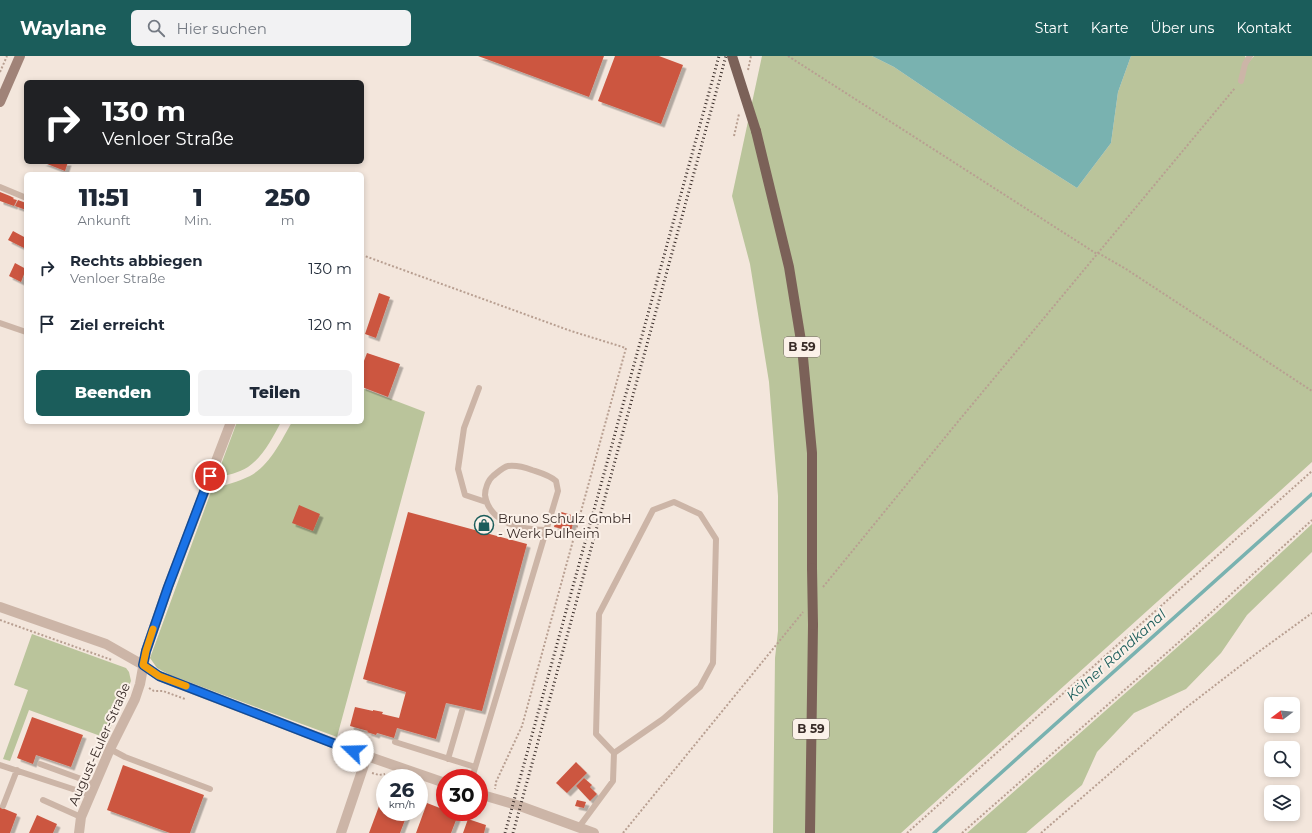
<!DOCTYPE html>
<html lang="de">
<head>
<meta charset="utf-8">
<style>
  body { margin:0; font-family:Montserrat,sans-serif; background:#f2f2f3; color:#1f2937; height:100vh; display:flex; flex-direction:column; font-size:15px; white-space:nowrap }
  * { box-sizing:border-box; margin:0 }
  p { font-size:13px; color:#747a83 }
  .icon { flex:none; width:22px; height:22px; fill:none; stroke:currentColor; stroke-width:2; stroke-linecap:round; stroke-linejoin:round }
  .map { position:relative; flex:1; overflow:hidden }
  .side { position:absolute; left:24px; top:116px; width:340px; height:252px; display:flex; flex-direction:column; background:#fff; border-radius:6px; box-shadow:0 2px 6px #0003 }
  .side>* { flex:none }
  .top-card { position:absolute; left:24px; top:24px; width:340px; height:84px; border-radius:6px; box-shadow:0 2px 6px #0003; background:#202124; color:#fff; overflow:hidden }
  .needle { width:26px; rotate:254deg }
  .buttons { position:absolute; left:1264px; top:641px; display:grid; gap:8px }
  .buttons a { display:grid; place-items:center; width:36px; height:36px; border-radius:6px; background:#fff; box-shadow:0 2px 6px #0003; font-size:20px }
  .speed { position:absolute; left:376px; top:713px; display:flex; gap:8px; font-size:20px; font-weight:700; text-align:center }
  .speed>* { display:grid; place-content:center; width:52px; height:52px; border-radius:50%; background:#fff; box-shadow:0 2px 6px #0003; line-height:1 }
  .speed small { font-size:10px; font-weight:400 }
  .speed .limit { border:6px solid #d22; background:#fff; color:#111 }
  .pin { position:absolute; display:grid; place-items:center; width:34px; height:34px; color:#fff; margin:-17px; border:2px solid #fff; border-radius:50%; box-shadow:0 1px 4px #0007 }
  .me { position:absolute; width:44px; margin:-22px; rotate:291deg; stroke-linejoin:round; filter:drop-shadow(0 0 3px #0008) }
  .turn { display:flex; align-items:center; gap:14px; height:84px; padding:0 12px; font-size:18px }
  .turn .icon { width:52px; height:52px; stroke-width:2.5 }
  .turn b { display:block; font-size:28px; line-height:34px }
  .eta { display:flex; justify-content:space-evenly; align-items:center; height:68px; text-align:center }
  .eta b { font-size:24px; font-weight:800; line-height:28px }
  .button { display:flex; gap:8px; margin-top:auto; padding:8px 12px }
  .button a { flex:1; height:46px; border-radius:6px; background:#1b5d5b; color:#fff; font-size:16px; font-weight:800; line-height:46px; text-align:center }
  .button a+a { background:#f2f2f3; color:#1f2937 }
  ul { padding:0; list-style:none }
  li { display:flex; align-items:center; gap:12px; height:56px; padding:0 12px }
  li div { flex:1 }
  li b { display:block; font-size:15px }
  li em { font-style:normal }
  header { display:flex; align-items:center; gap:24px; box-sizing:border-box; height:56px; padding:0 20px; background:#1b5d5b; color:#fff }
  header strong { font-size:19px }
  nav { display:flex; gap:22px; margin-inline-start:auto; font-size:14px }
  .search { width:280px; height:36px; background:#f2f2f3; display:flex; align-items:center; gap:10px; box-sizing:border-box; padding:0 14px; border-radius:6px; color:#747a83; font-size:15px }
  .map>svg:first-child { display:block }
</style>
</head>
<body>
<header>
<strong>Waylane</strong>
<div class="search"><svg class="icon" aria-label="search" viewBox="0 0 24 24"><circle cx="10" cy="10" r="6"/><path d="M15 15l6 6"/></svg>Hier suchen</div>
<nav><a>Start</a><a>Karte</a><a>Über uns</a><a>Kontakt</a></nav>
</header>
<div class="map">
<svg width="1312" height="777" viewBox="0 0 1312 777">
  <defs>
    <filter id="shadow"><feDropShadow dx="3.5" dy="3.5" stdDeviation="0" flood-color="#0004"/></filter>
  </defs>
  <rect width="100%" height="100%" fill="#f3e6dc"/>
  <path fill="#bac49b" d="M762,0H872L894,11L1011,90L1077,132L1111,87L1118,36L1131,0H1245L1248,7L1254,0H1312V406L901,777H773L775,602L778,575V440L769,326L750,208L732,140Z
    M362,332L425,356L337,681L170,619L157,612L150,602L212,433C225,429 238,426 250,420C270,409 281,385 292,366H362Z
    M237,366H281C273,381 263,401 248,411C239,417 227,419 216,422Z
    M1312,468V496L1247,559L1221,597L1186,633L1134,657L1097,696L1082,729L1026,777H967L1216,557Z
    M32,578L126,612L129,616L131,625L106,682L29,654L10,705L3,703L28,634L14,629Z"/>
  <path fill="#79b2b0" d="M872,0H1131L1118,36L1111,87L1077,132L1011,90L894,11Z"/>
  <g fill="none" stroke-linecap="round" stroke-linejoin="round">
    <path stroke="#79b2b0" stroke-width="3.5" d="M934,777L1312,438"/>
  </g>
  <path fill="#cc5741" filter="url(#shadow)" d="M478,0H604L589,41Z
    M615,0H659L683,9L661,68L598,45Z
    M42,106H68L65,115Z
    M0,136L10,140L14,142L13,143L17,144L14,150L0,145Z
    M18,144L26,147V154L15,150Z
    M13,175L26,182V193L8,184Z
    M15,207L26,213L21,226L9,220Z
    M379,237L390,241L376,282L365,278Z
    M367,297L400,308L388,341L362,331V310Z
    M299,449L320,458L313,475L292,467Z
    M558,455L575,460L571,475L554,471Z
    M408,456L527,488L482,655L446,647L436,683L397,672L394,682L377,677L376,679L367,676L368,675L350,670L355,651L373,655V654L383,656L382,658L399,662L406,636L363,623Z
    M32,661L83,679L71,711L36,699L33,708L17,702Z
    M576,706L587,717L567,737L556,727Z
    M123,709L204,739L190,777H170L107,754Z
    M584,722L592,729L590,731L597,738L590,745L576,730Z
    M385,734V756H408L400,777H369Z
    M577,744L586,746L584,752L575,750Z
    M427,747L445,754V756H450L458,759L451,777H416Z
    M0,751L17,758L10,777H0Z
    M37,759L57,768L53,777H29Z
    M468,763L486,769L484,777H463Z"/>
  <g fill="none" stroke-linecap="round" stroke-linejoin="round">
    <path stroke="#b89f91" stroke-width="2" stroke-dasharray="2 2" stroke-linecap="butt" d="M788,0L1097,198
      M748,14L751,0
      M0,16L7,0
      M734,80L739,58
      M1098,197L1126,213L1312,335
      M362,199L571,275L626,292L522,670L496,726L495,733
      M823,531L956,368L1235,32
      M0,564L112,604
      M149,632L154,635H163L185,643
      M336,700L344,706L353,709
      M372,717L379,719L385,718
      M623,777L803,556
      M907,777L1312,415
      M962,777L1179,586L1312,464
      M1041,777L1183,654L1257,597L1312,557"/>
    <path stroke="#ccb5a7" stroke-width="6" d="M1241,25L1245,8L1250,0
      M0,131L24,141
      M0,267L26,276
      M479,332L464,372L458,413L465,439L486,446
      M395,686L475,711
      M110,693L125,701L210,733
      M448,703L462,655
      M40,708L95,728
      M0,709L91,739
      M472,722L558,435L556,425C549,419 541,417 532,414C524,411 517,409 508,410C503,411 497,417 493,420C488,424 485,433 485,439C489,467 522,474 546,474
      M43,744L81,761
      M3,750L17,714
      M579,771L613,725L614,697L663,663L700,631L713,607L716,483L700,458L674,446L653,454L599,558L596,678L614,697"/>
    <path stroke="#ccb5a7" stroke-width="10" d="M0,551L106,588L143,609L159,620L367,700L445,727
      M479,738L520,750L594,777
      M79,777L81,761L110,693L135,643L140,628L146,595L168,531L231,366
      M341,777L367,700"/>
    <path stroke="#a08378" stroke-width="10" d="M0,46L20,0"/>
    <path stroke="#7b6158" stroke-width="10" d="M756,75L789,211L802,291L812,397V512
      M810,777L813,569"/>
    <path stroke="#392c28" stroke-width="3" stroke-dasharray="1 3" stroke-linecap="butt" d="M505,777L719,0
      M513,777L726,0"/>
    <path stroke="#7b6158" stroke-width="10" d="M732,0L756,75
      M812,512L813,569"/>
  </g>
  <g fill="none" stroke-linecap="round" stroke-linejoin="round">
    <g stroke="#114b97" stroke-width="10">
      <path id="route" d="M210,420L168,531L146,595L143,609L159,620L353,695"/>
    </g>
    <use href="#route" stroke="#1a73e8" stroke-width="7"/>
    <path stroke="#f59e0b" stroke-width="7" d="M153,573L146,595L143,609L159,620L186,630"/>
  </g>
  <defs>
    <g id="shop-ring" transform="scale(1)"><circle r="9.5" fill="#fbf1e9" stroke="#1b5d5b" stroke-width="1.5"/><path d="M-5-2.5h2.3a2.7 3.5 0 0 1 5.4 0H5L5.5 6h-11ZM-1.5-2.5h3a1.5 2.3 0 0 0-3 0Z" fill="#1b5d5b"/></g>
  </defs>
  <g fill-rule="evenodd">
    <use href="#shop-ring" x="484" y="469"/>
  </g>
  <g text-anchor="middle" stroke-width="4" stroke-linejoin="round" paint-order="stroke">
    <g fill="#fbf1e9" stroke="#736762" stroke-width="1">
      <rect x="784" y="281" width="36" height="20" rx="3"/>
      <rect x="793" y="663" width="36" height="20" rx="3"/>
    </g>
    <g font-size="12" font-weight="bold" fill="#392c28">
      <text x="802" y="295">B 59</text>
      <text x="811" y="677">B 59</text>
    </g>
    <g font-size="13" fill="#392c28" stroke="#fbf1e9" text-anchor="start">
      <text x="498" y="467">Bruno Schulz GmbH<tspan x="498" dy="15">- Werk Pulheim</tspan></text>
    </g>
    <g font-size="13" fill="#392c28" stroke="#fbf1e9">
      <text transform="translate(99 688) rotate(-66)" y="5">August-Euler-Straße</text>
    </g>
    <g font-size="14" font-style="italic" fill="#1b5d5b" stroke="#fbf1e9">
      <text transform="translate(1116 599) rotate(-42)" y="5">Kölner Randkanal</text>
    </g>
  </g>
</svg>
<div class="buttons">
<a><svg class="needle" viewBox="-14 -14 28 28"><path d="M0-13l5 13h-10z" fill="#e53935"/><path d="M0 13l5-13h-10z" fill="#747a83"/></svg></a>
<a><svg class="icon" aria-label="search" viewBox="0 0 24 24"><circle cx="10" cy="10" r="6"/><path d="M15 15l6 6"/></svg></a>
<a><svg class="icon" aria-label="layers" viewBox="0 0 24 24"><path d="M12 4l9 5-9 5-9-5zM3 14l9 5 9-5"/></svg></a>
</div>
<div class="speed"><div>26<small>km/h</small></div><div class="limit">30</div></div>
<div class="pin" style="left:210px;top:420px;background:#d93025"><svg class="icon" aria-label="arrive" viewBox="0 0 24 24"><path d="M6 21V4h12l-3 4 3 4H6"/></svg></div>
<svg class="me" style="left:353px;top:695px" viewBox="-20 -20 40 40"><circle r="19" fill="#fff"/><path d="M0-13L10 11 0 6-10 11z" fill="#1a73e8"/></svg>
<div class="top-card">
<div class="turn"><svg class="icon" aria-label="right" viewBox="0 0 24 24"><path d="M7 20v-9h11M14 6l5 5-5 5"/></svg><div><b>130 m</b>Venloer Straße</div></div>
</div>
<section class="side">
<div class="eta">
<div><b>11:51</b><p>Ankunft</p></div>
<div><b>1</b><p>Min.</p></div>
<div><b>250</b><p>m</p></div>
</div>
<ul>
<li><svg class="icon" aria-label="right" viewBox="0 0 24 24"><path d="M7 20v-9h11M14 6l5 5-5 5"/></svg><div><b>Rechts abbiegen</b><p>Venloer Straße</p></div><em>130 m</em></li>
<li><svg class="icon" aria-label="arrive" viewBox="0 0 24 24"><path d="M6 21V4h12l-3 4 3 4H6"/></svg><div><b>Ziel erreicht</b></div><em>120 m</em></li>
</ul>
<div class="button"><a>Beenden</a><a>Teilen</a></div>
</section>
</div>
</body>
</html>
